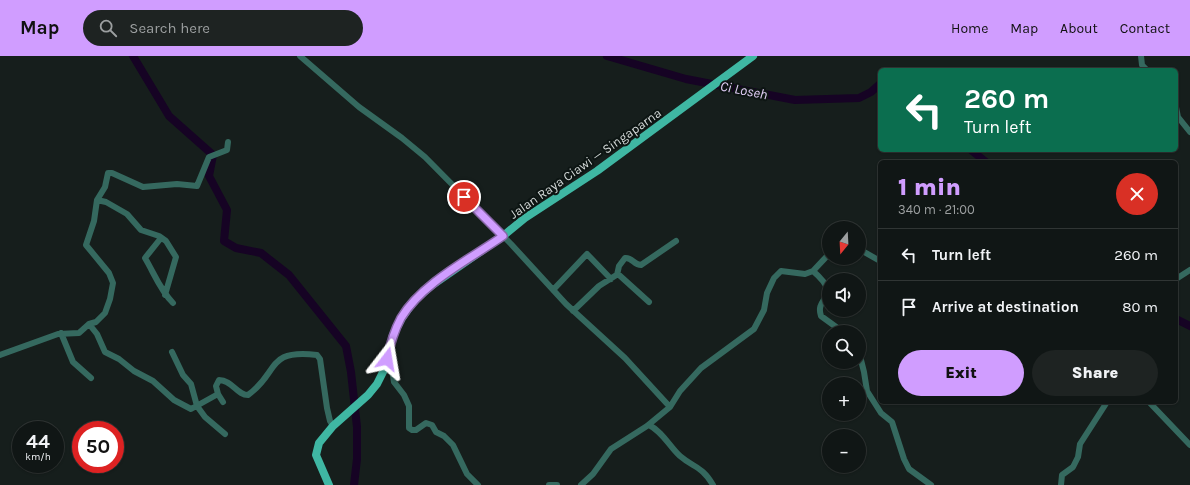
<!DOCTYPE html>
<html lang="en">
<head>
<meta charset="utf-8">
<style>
  body { margin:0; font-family:Karla,sans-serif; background:#1e2322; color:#f1f3f6; height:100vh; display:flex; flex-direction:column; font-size:15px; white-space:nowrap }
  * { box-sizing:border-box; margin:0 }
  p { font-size:13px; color:#9c9fa0 }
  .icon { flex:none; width:22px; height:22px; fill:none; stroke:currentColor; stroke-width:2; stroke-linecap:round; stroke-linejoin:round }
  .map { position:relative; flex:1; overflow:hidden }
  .sheet { position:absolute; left:878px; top:104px; width:300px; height:244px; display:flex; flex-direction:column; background:#101615; border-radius:6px; box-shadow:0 1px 3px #0004,0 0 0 1px #303534 }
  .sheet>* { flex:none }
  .top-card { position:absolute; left:878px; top:12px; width:300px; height:84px; border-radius:6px; box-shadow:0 1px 3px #0004,0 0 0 1px #303534; background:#0b6e4f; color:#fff; overflow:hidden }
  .needle { width:26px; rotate:198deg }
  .tools { position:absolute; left:822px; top:165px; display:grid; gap:8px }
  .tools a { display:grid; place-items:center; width:44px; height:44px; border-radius:50%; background:#101615; box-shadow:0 1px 3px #0004,0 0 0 1px #303534; font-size:20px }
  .speed { position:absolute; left:12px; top:365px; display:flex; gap:8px; font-size:20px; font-weight:700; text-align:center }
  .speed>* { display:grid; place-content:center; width:52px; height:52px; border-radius:50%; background:#101615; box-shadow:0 1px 3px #0004,0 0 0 1px #303534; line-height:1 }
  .speed small { font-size:10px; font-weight:400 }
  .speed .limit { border:6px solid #d22; background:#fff; color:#111 }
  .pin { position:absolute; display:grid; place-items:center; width:34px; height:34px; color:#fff; margin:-17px; border:2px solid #fff; border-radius:50%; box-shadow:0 1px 4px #0007 }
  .me { position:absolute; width:44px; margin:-22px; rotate:14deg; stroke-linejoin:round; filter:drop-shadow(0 0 3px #0008) }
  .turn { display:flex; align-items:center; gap:14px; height:84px; padding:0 20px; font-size:18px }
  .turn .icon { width:52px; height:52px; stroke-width:2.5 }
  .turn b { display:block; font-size:28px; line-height:34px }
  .round { display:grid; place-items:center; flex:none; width:42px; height:42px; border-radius:21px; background:#1e2322 }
  .head { display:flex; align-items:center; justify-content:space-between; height:68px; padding:0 20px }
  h1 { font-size:24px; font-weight:800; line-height:30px; color:#d09dff }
  .button { display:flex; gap:8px; margin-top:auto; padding:8px 20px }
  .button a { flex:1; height:46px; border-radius:24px; background:#d09dff; color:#111; font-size:16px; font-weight:800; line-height:46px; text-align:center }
  .button a+a { background:#1e2322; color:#f1f3f6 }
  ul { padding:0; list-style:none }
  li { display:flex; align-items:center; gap:12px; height:52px; padding:0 20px; border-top:1px solid #303534 }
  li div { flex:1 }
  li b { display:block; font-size:15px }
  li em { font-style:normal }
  header { display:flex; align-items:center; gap:24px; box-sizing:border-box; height:56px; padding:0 20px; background:#d09dff; color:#111 }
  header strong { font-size:19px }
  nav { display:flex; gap:22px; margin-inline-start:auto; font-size:14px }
  .search { width:280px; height:36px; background:#1e2322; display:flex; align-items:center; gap:10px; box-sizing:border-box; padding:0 14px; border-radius:22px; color:#9c9fa0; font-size:15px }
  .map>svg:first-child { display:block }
</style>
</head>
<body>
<header>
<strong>Map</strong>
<div class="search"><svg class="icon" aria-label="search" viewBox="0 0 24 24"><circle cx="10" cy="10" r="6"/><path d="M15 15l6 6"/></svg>Search here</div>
<nav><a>Home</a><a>Map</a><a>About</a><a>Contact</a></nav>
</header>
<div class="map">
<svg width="1190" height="429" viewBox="0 0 1190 429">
  <rect width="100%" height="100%" fill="#161e1c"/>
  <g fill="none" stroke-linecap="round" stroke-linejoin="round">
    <path stroke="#160324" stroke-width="8" d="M133,0L169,60L213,99L209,120L227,154L224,185L236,192L261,197L289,219L346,290L351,316L357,371V403L354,429
      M607,0L686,23L795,44L859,42L871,36L880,28
      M971,94L986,106
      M1176,263L1190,270"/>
    <path stroke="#35695f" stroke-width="6" d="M300,0L359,51L402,82L425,101L511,188L566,248L625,302L670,351
      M1141,0L1142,9L1147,14
      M1176,51L1178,61L1190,76
      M97,144L106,146L127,158L141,174L159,180L166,185L176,201L165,239
      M161,182L145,202C154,217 160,234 173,247
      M859,193L880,205
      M813,215C844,242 814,240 821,260L843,276
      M617,219L619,210L625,202C632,201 634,209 641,209L676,185
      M1176,223L1190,214
      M553,234L587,198L611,223
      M573,255L599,230L618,218L649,246
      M89,268L96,266L105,257L110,243L113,227L109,217L86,189L94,165L97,144L105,131L108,117H112L143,131L177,128L197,130L209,101L227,94L228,86
      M61,277L73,306L91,322
      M172,296L183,319L191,328L197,350L205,361L225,378
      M859,296L864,316L867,335L881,357L892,366L904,403L909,413L931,429
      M0,299L58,278L79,277L89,268L97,278L105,296L119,303L134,315L153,325L174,344L191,353L218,338L216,330L219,324C232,324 237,339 248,339C280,316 265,293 317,299L320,303L327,352L330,365L333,370
      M390,301L394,326L404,339L409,350V372L412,374H416L426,367L432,369L436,376L444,380L453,389L467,418L478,429
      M218,338L223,346
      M1149,346L1190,389
      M649,369C663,376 669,390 680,400C694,412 702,410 713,429
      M549,429H557
      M581,429L593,418L611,393L647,370L670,351L680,335L701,312L754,273L764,254L767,237L774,222L781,215L805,218L813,215L829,198
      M1061,429L1062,419L1073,411L1078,401L1080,388L1107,346"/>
    <path stroke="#3fb7a3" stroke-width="8" d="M329,429L316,399L319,387L333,370L368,339L377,328L385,312L393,279L402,262L414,245L431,230L503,180L525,162L597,115L753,0"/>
  </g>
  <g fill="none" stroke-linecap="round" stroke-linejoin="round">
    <g stroke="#8766a6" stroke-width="10">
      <path id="route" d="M387,303C390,289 394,275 401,262C422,227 470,203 503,180L464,141"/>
    </g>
    <use href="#route" stroke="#d09dff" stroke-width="7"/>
  </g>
  <g text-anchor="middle" stroke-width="4" stroke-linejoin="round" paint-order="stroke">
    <g font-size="13" fill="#d2d7d6" stroke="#0d1513">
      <text transform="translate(585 107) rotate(-35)" y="5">Jalan Raya Ciawi — Singaparna</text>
    </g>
    <g font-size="14" font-style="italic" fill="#e3cff8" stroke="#0d1513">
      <text transform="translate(744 34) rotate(11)" y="5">Ci Loseh</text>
    </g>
  </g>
</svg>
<div class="tools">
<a><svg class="needle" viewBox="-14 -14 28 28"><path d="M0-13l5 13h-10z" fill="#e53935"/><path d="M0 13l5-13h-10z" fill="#9c9fa0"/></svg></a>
<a><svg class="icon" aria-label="sound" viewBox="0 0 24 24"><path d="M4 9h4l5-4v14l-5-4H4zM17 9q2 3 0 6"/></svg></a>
<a><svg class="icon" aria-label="search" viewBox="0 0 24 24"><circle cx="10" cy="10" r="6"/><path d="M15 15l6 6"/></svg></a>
<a>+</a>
<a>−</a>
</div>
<div class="speed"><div>44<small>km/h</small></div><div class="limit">50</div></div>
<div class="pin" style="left:464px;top:141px;background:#d93025"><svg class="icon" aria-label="arrive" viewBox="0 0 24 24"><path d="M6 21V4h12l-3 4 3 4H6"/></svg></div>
<svg class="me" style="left:387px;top:303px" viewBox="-20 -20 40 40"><path d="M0-17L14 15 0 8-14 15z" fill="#d09dff" stroke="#fff" stroke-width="4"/></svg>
<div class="top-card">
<div class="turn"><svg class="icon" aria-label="left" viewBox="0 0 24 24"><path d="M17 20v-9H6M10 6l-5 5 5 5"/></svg><div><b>260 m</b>Turn left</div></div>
</div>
<section class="sheet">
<div class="head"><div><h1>1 min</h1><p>340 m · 21:00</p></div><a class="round" style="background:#d93025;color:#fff"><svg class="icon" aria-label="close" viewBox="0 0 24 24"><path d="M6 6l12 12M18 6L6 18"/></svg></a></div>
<ul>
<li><svg class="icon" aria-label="left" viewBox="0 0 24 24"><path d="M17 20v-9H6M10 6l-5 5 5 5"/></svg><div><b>Turn left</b></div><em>260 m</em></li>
<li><svg class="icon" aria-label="arrive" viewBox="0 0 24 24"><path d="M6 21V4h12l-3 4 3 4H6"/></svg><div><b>Arrive at destination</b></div><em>80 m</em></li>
</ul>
<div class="button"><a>Exit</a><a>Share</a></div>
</section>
</div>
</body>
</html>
